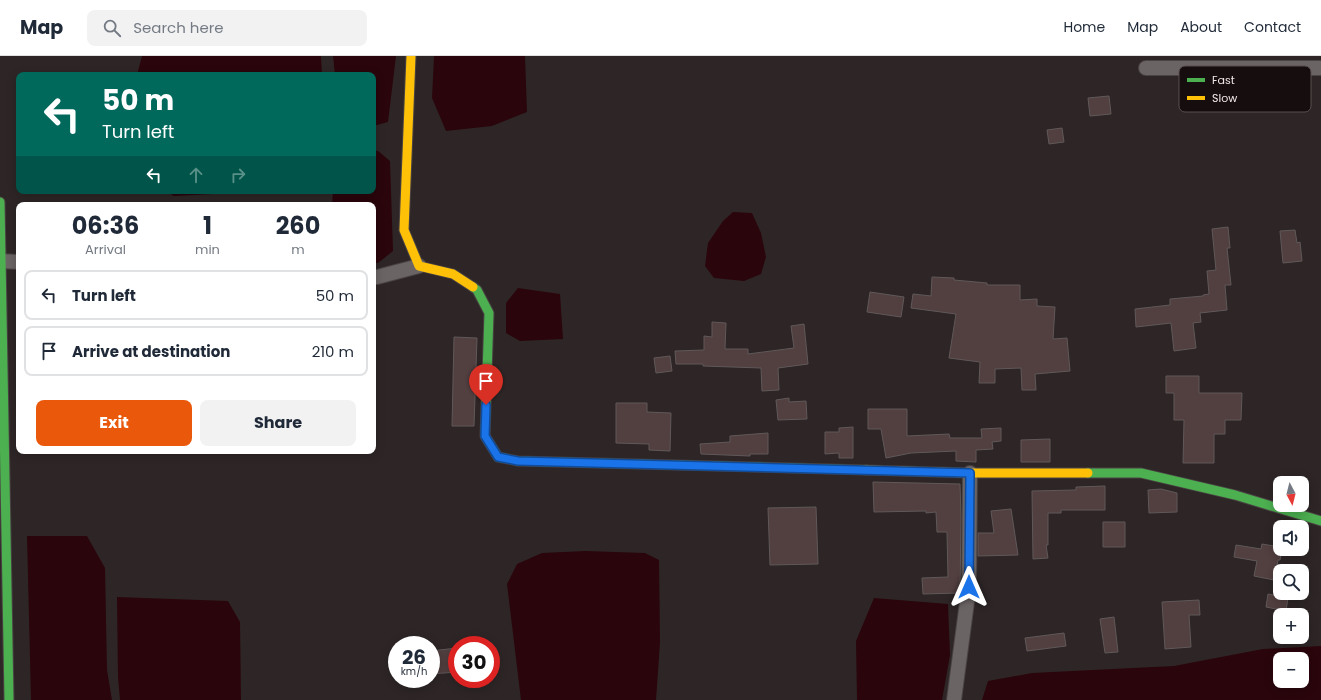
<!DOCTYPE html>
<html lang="en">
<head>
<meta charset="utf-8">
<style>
  body { margin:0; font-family:Poppins,sans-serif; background:#f2f2f3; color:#1f2937; height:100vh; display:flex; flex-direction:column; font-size:15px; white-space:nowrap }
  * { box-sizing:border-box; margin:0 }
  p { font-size:13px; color:#747a83 }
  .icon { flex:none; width:22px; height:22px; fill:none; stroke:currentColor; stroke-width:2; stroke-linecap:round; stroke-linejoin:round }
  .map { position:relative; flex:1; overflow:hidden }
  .drawer { position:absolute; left:16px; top:146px; width:360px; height:252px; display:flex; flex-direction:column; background:#fff; border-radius:8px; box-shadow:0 2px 10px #0003 }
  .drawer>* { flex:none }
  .hud { position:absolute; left:16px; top:16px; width:360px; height:122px; border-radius:8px; box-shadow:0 2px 10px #0003; background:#00695c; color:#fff; overflow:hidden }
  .needle { width:26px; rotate:173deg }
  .buttons { position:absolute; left:1273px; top:420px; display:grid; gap:8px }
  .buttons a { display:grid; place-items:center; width:36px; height:36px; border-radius:8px; background:#fff; box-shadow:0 2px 10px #0003; font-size:20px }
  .speed { position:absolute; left:388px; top:580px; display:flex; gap:8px; font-size:20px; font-weight:700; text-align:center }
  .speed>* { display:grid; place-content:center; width:52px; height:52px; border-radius:50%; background:#fff; box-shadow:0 2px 10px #0003; line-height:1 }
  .speed small { font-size:10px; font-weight:400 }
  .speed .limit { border:6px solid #d22; background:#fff; color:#111 }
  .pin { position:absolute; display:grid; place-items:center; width:34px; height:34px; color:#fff; margin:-41px -17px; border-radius:50% 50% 50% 0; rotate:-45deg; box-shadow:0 0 4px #0007 }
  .pin .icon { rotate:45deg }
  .me { position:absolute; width:44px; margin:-22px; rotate:0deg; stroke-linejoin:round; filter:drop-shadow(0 0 3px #0008) }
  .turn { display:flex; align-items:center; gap:14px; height:84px; padding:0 20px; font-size:18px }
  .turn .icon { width:52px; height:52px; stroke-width:2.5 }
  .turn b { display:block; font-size:28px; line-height:34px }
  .lanes { display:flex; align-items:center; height:38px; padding:0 20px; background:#0003; justify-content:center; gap:20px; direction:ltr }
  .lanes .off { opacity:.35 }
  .eta { display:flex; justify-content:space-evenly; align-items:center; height:68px; text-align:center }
  .eta b { font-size:24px; font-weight:700; line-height:28px }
  .cta { display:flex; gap:8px; margin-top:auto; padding:8px 20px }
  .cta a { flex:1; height:46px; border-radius:8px; background:#ea580c; color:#fff; font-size:16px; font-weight:700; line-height:46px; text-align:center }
  .cta a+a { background:#f2f2f3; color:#1f2937 }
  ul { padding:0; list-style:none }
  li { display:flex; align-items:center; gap:12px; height:50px; margin:0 8px 6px; padding:0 12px; border:2px solid #e0e1e3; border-radius:8px }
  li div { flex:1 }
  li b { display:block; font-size:15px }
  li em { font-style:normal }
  header { display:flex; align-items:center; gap:24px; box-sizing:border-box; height:56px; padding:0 20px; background:#fff; border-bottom:1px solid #e0e1e3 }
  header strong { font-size:19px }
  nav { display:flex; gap:22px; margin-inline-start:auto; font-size:14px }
  .search { width:280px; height:36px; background:#f2f2f3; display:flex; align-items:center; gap:10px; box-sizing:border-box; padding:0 14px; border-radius:8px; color:#747a83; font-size:15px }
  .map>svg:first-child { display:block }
</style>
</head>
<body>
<header>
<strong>Map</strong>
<div class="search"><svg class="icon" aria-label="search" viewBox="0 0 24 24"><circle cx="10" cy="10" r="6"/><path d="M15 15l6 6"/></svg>Search here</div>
<nav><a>Home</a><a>Map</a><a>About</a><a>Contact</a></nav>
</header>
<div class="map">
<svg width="1321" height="644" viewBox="0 0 1321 644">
  <rect width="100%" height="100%" fill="#2e2626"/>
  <path fill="#2a050c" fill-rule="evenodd" d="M142,0H321L322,19H137Z
    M333,0H396L388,66L373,70V19H335Z
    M434,0H525L527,56L492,70L446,75L432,42Z
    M373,94L378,95L390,105L393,195L378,207H373V149H332L333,135H373Z
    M165,135H269L174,140Z
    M733,156L752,157L761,177L766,201L761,218L744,225L714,222L705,210L708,187L723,165Z
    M518,232L560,238L563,283L520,285L506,277V247Z
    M27,480H87L105,512L107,614L112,644H31Z
    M586,495L645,497L659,504L660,586L656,644H521L507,528L517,508L542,497Z
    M117,541L228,545L240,566L241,644H120L118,621Z
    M874,542L948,548L950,599L942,644H857L856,585Z
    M1321,590V644H982L988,625L1032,617L1174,610L1263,593ZM1280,603H1302V625H1280Z"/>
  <path fill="#523f40" stroke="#605959" d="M1109,40L1111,58L1090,60L1088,42Z
    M1062,72L1064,86L1049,88L1047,74Z
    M1228,171L1230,192H1227L1231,229H1225L1227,254L1200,257L1201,266L1193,267L1196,292L1174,295L1171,267L1136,271L1135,253L1170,249V243L1203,240V239L1209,238L1207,215L1216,214L1212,173Z
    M1295,174L1297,187L1300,186L1302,205L1283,207L1280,175Z
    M932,221L954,222V224L987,227V229H1020V244L1037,243V250L1055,251L1053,283L1067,282L1070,315L1035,318L1036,334H1022L1021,312L995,313V327H979L980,306L949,302L956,258L911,252L913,238L931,240Z
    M870,236L904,241L901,261L867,256Z
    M712,266L726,267L725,293H748V298L794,292L791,270L804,268L808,308L778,312L779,334L762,335L761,312L703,310V308H676L675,295L704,294V280L712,281Z
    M454,281L477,282L474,370H452Z
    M670,300L672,315L656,317L654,302Z
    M1166,320H1199V337H1242L1241,364H1225V378H1214V407H1183L1184,364H1174V337H1166Z
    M789,342V346L806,345L807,363L778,364L776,344Z
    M616,347H647V356L671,357L670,395L649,394V388L616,387Z
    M868,353H907V380L949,378L950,382H982L981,373L1001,372V385L992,386L993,393L976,394V406L956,405V395L911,397L886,402L881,373H868Z
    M853,371V402H839V397L825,398V376H839V372Z
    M768,377V398H750V400L701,398L700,388L730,386V380Z
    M1050,383V406H1021V384Z
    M873,426L960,428L961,462L960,537L923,538L922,522L948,521L947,476H937L936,456L926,457V455L874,456Z
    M1105,430V454H1061V457H1048V489H1046L1048,502L1033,503L1032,435L1076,434V431Z
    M1161,433L1177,437V456L1149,457L1148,434Z
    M816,451L818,508L770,509L768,452Z
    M1011,453L1018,499L978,500V477H994L991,455Z
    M1103,466H1125V491H1103Z
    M1262,488L1280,491V493H1282L1280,504H1278L1274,524L1254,520L1257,505L1234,501L1236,489L1261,493Z
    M1268,538L1288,542L1286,555L1266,551Z
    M1199,544L1200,559H1189L1191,591L1165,593L1162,546Z
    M1114,561L1118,596L1105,597L1100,563Z
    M1064,577L1066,590L1027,595L1025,582Z
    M457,592V616L431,618V595Z"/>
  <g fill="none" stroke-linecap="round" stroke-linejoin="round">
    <g stroke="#4a4343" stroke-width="16">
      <path id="street" d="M1146,12H1321
        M0,205L19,206
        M373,221H377L419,210
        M954,644L969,531L970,417"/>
    </g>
    <g stroke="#4a4343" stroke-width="11">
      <path id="fast" d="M0,146L9,644
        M473,231L477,234L489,257L485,380L498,401L518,405L866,414
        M1088,417H1141L1235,439L1321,465"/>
    </g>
    <g stroke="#4a4343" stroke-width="11">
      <path id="slow" d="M411,0L404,174L419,210L453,218L473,231
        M866,414L970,417H1088"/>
    </g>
    <use href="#street" stroke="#6b6465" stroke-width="14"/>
    <use href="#fast" stroke="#4caf50" stroke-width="9"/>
    <use href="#slow" stroke="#ffc107" stroke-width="9"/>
  </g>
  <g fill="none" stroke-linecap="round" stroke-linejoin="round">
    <g stroke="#114b97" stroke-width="10">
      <path id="route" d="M486,349L485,380L498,401L518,405L970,417L969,531"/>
    </g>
    <use href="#route" stroke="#1a73e8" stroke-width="7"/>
  </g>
  <rect x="1179" y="10" width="132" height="46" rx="6" fill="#150d0e" stroke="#584e4f" stroke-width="1"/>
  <rect x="1187" y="22" width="18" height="4" fill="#4caf50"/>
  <rect x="1187" y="40" width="18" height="4" fill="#ffc107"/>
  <g font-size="11" fill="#f3e7e8">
    <text x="1212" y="28">Fast</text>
    <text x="1212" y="46">Slow</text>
  </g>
</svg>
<div class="buttons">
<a><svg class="needle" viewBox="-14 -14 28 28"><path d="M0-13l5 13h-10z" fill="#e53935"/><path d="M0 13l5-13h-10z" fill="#747a83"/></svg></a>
<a><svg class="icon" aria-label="sound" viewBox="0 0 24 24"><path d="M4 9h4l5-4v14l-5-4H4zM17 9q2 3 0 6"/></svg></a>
<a><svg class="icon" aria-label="search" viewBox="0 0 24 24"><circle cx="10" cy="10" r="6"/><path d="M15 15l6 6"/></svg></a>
<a>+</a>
<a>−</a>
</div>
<div class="speed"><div>26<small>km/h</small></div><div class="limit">30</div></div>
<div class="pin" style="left:486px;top:349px;background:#d93025"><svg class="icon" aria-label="arrive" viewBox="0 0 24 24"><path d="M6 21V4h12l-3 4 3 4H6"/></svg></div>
<svg class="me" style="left:969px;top:531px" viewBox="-20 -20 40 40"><path d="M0-17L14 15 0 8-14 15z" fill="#1a73e8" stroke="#fff" stroke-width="4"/></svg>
<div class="hud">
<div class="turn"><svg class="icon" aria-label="left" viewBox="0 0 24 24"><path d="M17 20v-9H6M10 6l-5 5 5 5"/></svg><div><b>50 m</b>Turn left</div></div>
<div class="lanes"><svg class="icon" aria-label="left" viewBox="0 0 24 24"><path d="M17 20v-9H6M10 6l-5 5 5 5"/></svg><svg class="icon off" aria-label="ahead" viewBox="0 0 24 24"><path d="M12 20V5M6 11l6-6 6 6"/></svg><svg class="icon off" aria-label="right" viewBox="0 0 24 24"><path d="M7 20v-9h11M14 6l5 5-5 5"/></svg></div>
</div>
<section class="drawer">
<div class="eta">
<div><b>06:36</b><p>Arrival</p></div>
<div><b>1</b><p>min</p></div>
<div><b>260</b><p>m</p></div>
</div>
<ul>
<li><svg class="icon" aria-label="left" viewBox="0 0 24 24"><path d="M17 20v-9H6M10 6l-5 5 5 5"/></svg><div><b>Turn left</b></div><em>50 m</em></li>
<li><svg class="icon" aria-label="arrive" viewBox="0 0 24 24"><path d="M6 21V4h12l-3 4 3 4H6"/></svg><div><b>Arrive at destination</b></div><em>210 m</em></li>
</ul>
<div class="cta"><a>Exit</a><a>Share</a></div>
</section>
</div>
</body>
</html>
